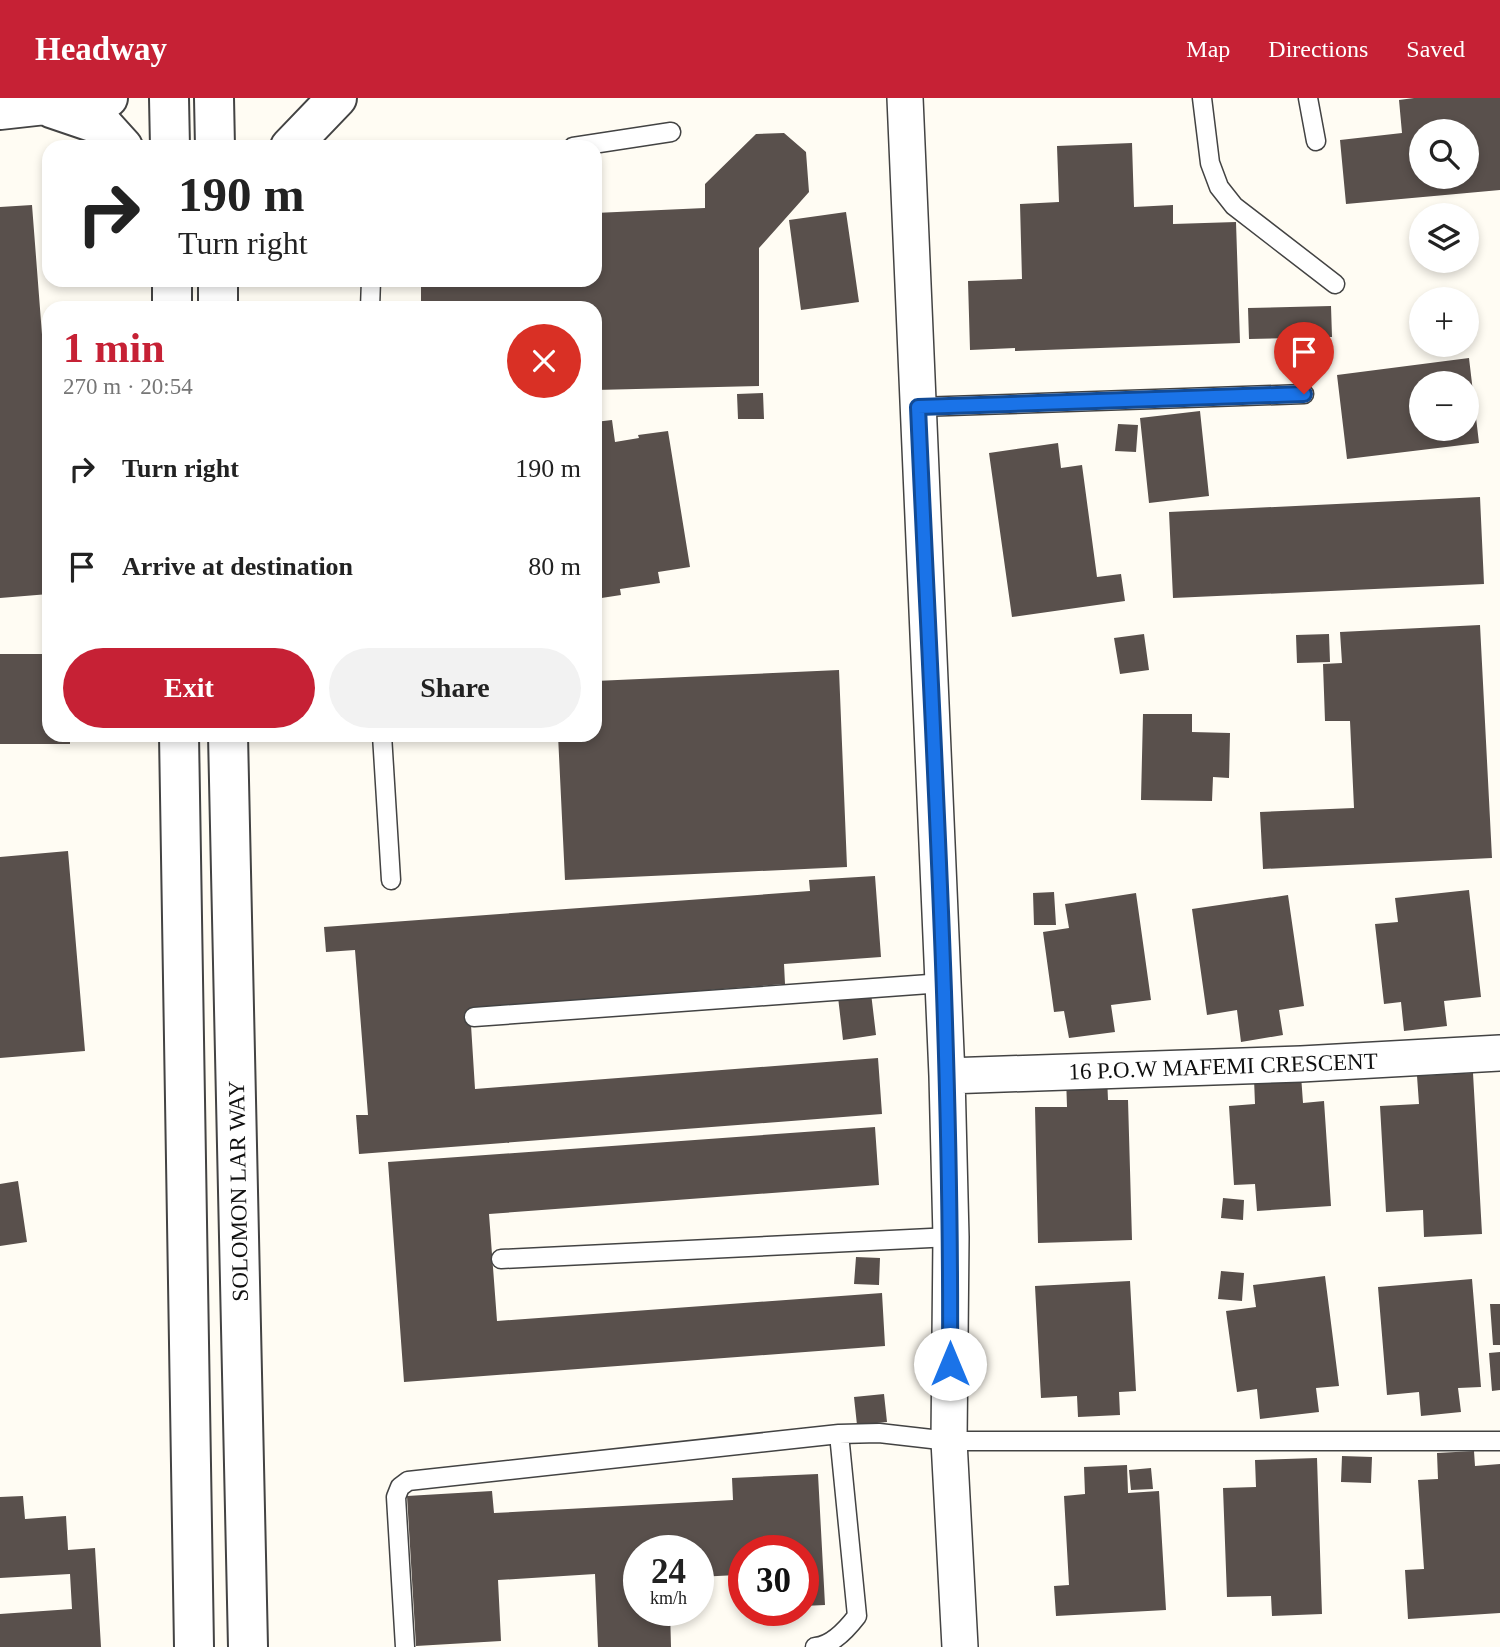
<!DOCTYPE html>
<html lang="en">
<head>
<meta charset="utf-8">
<style>
  body { margin:0; font-family:"Times New Roman",serif; background:#f2f2f2; color:#222; height:100vh; display:flex; flex-direction:column; font-size:26px; white-space:nowrap }
  * { box-sizing:border-box; margin:0 }
  p { font-size:23px; color:#767676 }
  .icon { flex:none; width:38px; height:38px; fill:none; stroke:currentColor; stroke-width:2; stroke-linecap:round; stroke-linejoin:round }
  .map { position:relative; flex:1; overflow:hidden }
  .sheet { position:absolute; left:42px; top:203px; width:560px; height:441px; display:flex; flex-direction:column; background:#fff; border-radius:21px; box-shadow:0 4px 10px #0003 }
  .sheet>* { flex:none }
  .top-card { position:absolute; left:42px; top:42px; width:560px; height:147px; border-radius:21px; box-shadow:0 4px 10px #0003; background:#fff; color:#222; overflow:hidden }
  .tools { position:absolute; left:1409px; top:21px; display:grid; gap:14px }
  .tools a { display:grid; place-items:center; width:70px; height:70px; border-radius:50%; background:#fff; box-shadow:0 4px 10px #0003; font-size:35px }
  .speed { position:absolute; left:623px; top:1437px; display:flex; gap:14px; font-size:35px; font-weight:700; text-align:center }
  .speed>* { display:grid; place-content:center; width:91px; height:91px; border-radius:50%; background:#fff; box-shadow:0 4px 10px #0003; line-height:1 }
  .speed small { font-size:18px; font-weight:400 }
  .speed .limit { border:10px solid #d22; background:#fff; color:#111 }
  .pin { position:absolute; display:grid; place-items:center; width:60px; height:60px; color:#fff; margin:-72px -30px; border-radius:50% 50% 50% 0; rotate:-45deg; box-shadow:0 0 7px #0007 }
  .pin .icon { rotate:45deg }
  .me { position:absolute; width:77px; margin:-38px; rotate:0deg; stroke-linejoin:round; filter:drop-shadow(0 0 5px #0008) }
  .turn { display:flex; align-items:center; gap:24px; height:147px; padding:0 21px; font-size:32px }
  .turn .icon { width:91px; height:91px; stroke-width:2.5 }
  .turn b { display:block; font-size:49px; line-height:60px }
  .round { display:grid; place-items:center; flex:none; width:74px; height:74px; border-radius:37px; background:#f2f2f2 }
  .overview { display:flex; align-items:center; justify-content:space-between; height:119px; padding:0 21px }
  h1 { font-size:42px; font-weight:700; line-height:52px; color:#c62135 }
  .button { display:flex; gap:14px; margin-top:auto; padding:14px 21px }
  .button a { flex:1; height:80px; border-radius:42px; background:#c62135; color:#fff; font-size:28px; font-weight:700; line-height:80px; text-align:center }
  .button a+a { background:#f2f2f2; color:#222 }
  ul { padding:0; list-style:none }
  li { display:flex; align-items:center; gap:21px; height:98px; padding:0 21px }
  li div { flex:1 }
  li b { display:block; font-size:26px }
  li em { font-style:normal }
  header { display:flex; align-items:center; gap:42px; box-sizing:border-box; height:98px; padding:0 35px; background:#c62135; color:#fff }
  header strong { font-size:33px }
  nav { display:flex; gap:38px; margin-inline-start:auto; font-size:24px }
  .map>svg:first-child { display:block }
</style>
</head>
<body>
<header>
<strong>Headway</strong>
<nav><a>Map</a><a>Directions</a><a>Saved</a></nav>
</header>
<div class="map">
<svg width="1500" height="1549" viewBox="0 0 1500 1549">
  <rect width="100%" height="100%" fill="#fffcf3"/>
  <path fill="#59504c" fill-rule="evenodd" d="M1414,0H1500V92L1346,106L1340,42L1402,35L1399,2ZM1421,33H1466V79H1421Z
    M784,35L806,54L809,94L759,150V288L595,292V210H421V182H595V115L705,110V86L756,36Z
    M1132,45L1134,109L1173,107V126L1236,124L1240,245L1015,253V250L970,252L968,183L1022,181L1020,106L1059,104L1057,48Z
    M32,107L49,327V496L0,500V109Z
    M846,114L859,204L801,212L789,122Z
    M1331,208L1332,239L1249,241L1248,210Z
    M1469,260L1479,345L1347,361L1337,277ZM1421,285H1466V331H1421Z
    M763,295L764,321H738L737,296Z
    M1200,313L1209,398L1149,405L1140,320Z
    M612,322L615,344L639,340L638,337L668,333L690,469L658,474L660,485L620,491L621,497L595,501V324Z
    M1118,326L1138,327L1136,354L1115,353Z
    M1058,345L1061,370L1082,367L1097,479L1121,476L1125,503L1012,519L989,355Z
    M1480,399L1484,486L1173,500L1169,414Z
    M1480,527L1492,760L1263,771L1260,714L1354,710L1350,623H1325L1323,566L1342,565L1340,534Z
    M1144,536L1149,572L1120,576L1114,540Z
    M1329,536L1330,564L1297,565L1296,537Z
    M0,556H49V637H70V646H0Z
    M839,572L847,769L565,782L558,637H595V583Z
    M1143,616H1192V634L1230,635L1229,680L1213,679L1212,703L1141,702Z
    M68,753L85,953L0,960V759Z
    M875,778L881,859L784,866L785,886L470,911L475,991L878,960L882,1016L359,1056L356,1017H368L355,852L326,854L324,829L810,793L809,782Z
    M1469,792L1481,899L1444,903L1447,928L1404,933L1401,904L1384,906L1375,826L1398,824L1395,800Z
    M1054,794L1056,827H1034L1033,795Z
    M1136,795L1151,902L1111,907L1115,934L1069,940L1064,913L1054,914L1043,834L1069,830L1065,806Z
    M1288,797L1304,908L1279,912L1283,937L1241,944L1237,912L1207,917L1192,811Z
    M871,895L876,937L843,942L838,899Z
    M1473,975L1482,1136L1424,1139L1423,1112L1386,1114L1380,1008L1419,1006L1417,978Z
    M1301,977L1303,1005L1324,1003L1331,1108L1257,1113L1255,1086L1234,1087L1229,1008L1255,1006L1254,981Z
    M1107,978L1108,1002H1128L1132,1142L1038,1145L1035,1009H1067L1066,979Z
    M875,1029L879,1087L489,1116L497,1223L882,1195L885,1248L404,1284L388,1064Z
    M18,1083L27,1144L0,1148V1086Z
    M1223,1100L1244,1102L1243,1122L1221,1120Z
    M856,1159L880,1160L879,1187L854,1186Z
    M1221,1173L1244,1175L1242,1203L1218,1201Z
    M1325,1178L1339,1288L1316,1290L1319,1314L1260,1321L1257,1291L1237,1294L1226,1213L1256,1209L1253,1187Z
    M1472,1181L1481,1289L1458,1290L1461,1314L1421,1318L1419,1294L1387,1297L1378,1189Z
    M1130,1183L1136,1293L1119,1294L1120,1317L1078,1319L1077,1298L1041,1300L1035,1188Z
    M1490,1206H1500V1247H1493Z
    M1500,1254V1292L1492,1293L1489,1255Z
    M884,1296L887,1324L857,1327L854,1299Z
    M1474,1353L1475,1368L1500,1366V1515L1408,1521L1405,1472L1424,1471L1418,1382L1438,1381L1437,1355Z
    M1342,1358L1372,1359L1371,1385L1341,1384Z
    M1317,1360L1322,1516L1272,1518L1271,1498L1227,1499L1223,1390L1256,1389L1255,1362Z
    M1127,1367L1128,1395L1159,1393L1166,1512L1056,1518L1054,1488L1069,1487L1064,1398L1085,1396L1084,1369Z
    M1151,1370L1153,1391L1131,1392L1129,1372Z
    M818,1376L825,1507L803,1508V1452H744V1512H739L737,1477L698,1479V1452H639V1512H670L671,1549H598L595,1476L498,1482L501,1543L416,1548L407,1398L492,1393L494,1415L733,1402L732,1380Z
    M23,1398L25,1421L66,1418L68,1452L95,1450L101,1549H0V1516L72,1511L70,1476L0,1480V1399Z"/>
  <g fill="none" stroke-linecap="round" stroke-linejoin="round">
    <g stroke="#434343" stroke-width="21">
      <path id="service" d="M1202,0L1210,65L1219,89L1234,108L1335,186
        M1308,0L1316,43
        M573,49L671,34
        M370,210L371,182
        M918,309L1304,296
        M382,637L391,782
        M474,919L943,885
        M501,1161L951,1139
        M405,1549L396,1399L400,1389L408,1383L839,1336L879,1335L949,1343H1500
        M815,1549C832,1548 847,1531 857,1518L839,1336"/>
    </g>
    <g stroke="#434343" stroke-width="38">
      <path id="minor" d="M905,0L947,978L951,1139L949,1343L960,1549
        M947,978L1301,966L1500,955"/>
    </g>
    <g stroke="#434343" stroke-width="42">
      <path id="tertiary" d="M169,0L170,49
        M214,0L215,49
        M51,10L104,28L123,49
        M0,12L108,0
        M290,49L337,0
        M172,182V210
        M218,182V210
        M179,637L194,1549
        M228,637L248,1549"/>
    </g>
    <use href="#service" stroke="#fff" stroke-width="18"/>
    <use href="#minor" stroke="#fff" stroke-width="35"/>
    <use href="#tertiary" stroke="#fff" stroke-width="38"/>
  </g>
  <g fill="none" stroke-linecap="round" stroke-linejoin="round">
    <g stroke="#114b97" stroke-width="18">
      <path id="route" d="M950,1266C952,947 932,628 918,309L1304,296"/>
    </g>
    <use href="#route" stroke="#1a73e8" stroke-width="12"/>
  </g>
  <g text-anchor="middle" stroke-width="7" stroke-linejoin="round" paint-order="stroke">
    <g font-size="23" fill="#101010" stroke="#fff">
      <text transform="translate(1223 968) rotate(-2)" y="8">16 P.O.W MAFEMI CRESCENT</text>
      <text transform="translate(238 1093) rotate(-91)" y="8">SOLOMON LAR WAY</text>
    </g>
  </g>
</svg>
<div class="tools">
<a><svg class="icon" aria-label="search" viewBox="0 0 24 24"><circle cx="10" cy="10" r="6"/><path d="M15 15l6 6"/></svg></a>
<a><svg class="icon" aria-label="layers" viewBox="0 0 24 24"><path d="M12 4l9 5-9 5-9-5zM3 14l9 5 9-5"/></svg></a>
<a>+</a>
<a>−</a>
</div>
<div class="speed"><div>24<small>km/h</small></div><div class="limit">30</div></div>
<div class="pin" style="left:1304px;top:296px;background:#d93025"><svg class="icon" aria-label="arrive" viewBox="0 0 24 24"><path d="M6 21V4h12l-3 4 3 4H6"/></svg></div>
<svg class="me" style="left:950px;top:1266px" viewBox="-20 -20 40 40"><circle r="19" fill="#fff"/><path d="M0-13L10 11 0 6-10 11z" fill="#1a73e8"/></svg>
<div class="top-card">
<div class="turn"><svg class="icon" aria-label="right" viewBox="0 0 24 24"><path d="M7 20v-9h11M14 6l5 5-5 5"/></svg><div><b>190 m</b>Turn right</div></div>
</div>
<section class="sheet">
<div class="overview"><div><h1>1 min</h1><p>270 m · 20:54</p></div><a class="round" style="background:#d93025;color:#fff"><svg class="icon" aria-label="close" viewBox="0 0 24 24"><path d="M6 6l12 12M18 6L6 18"/></svg></a></div>
<ul>
<li><svg class="icon" aria-label="right" viewBox="0 0 24 24"><path d="M7 20v-9h11M14 6l5 5-5 5"/></svg><div><b>Turn right</b></div><em>190 m</em></li>
<li><svg class="icon" aria-label="arrive" viewBox="0 0 24 24"><path d="M6 21V4h12l-3 4 3 4H6"/></svg><div><b>Arrive at destination</b></div><em>80 m</em></li>
</ul>
<div class="button"><a>Exit</a><a>Share</a></div>
</section>
</div>
</body>
</html>
